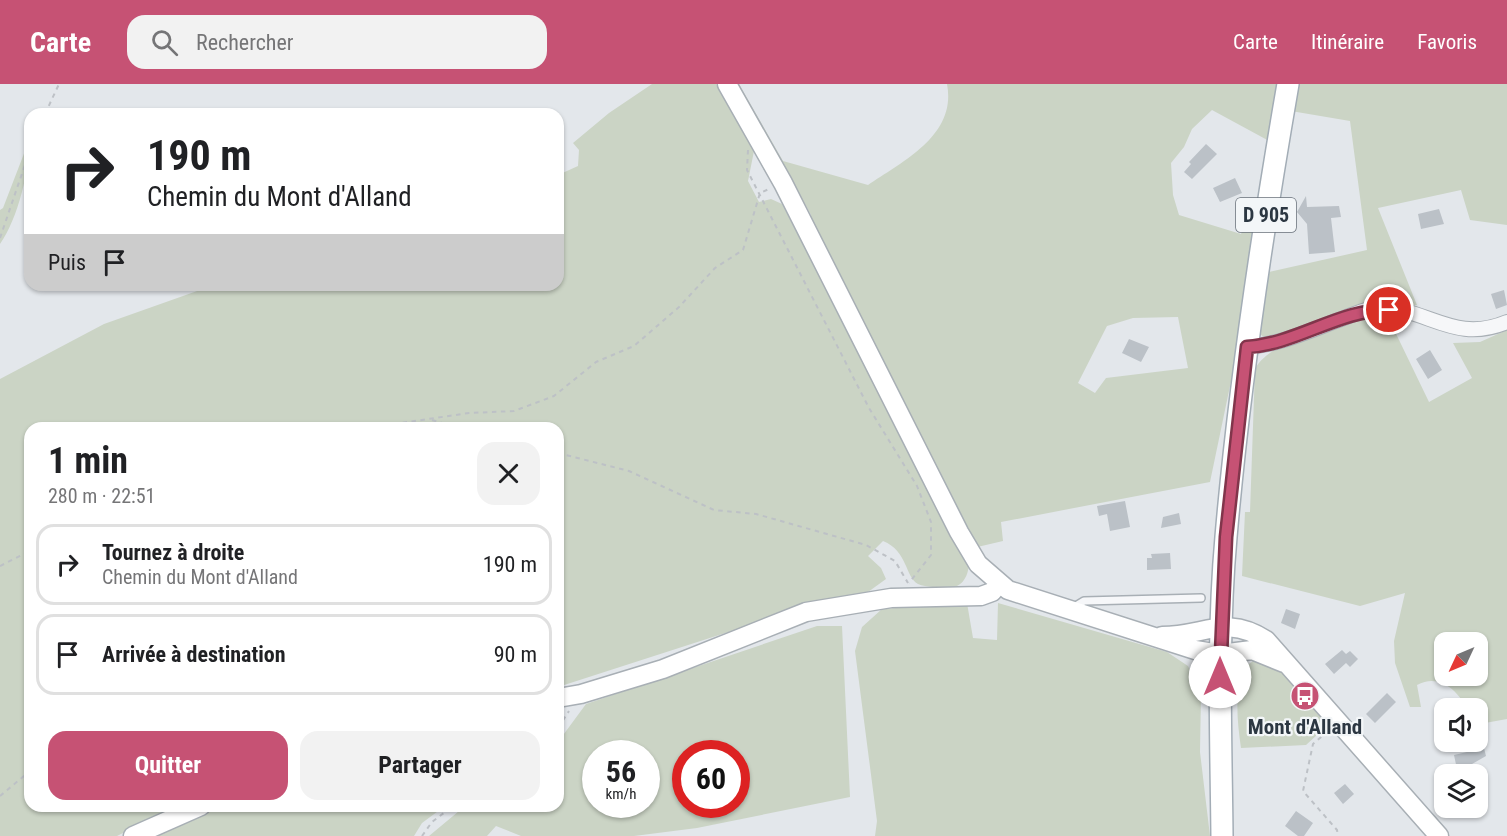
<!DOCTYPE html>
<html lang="fr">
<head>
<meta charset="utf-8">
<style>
  body { margin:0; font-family:"Roboto Condensed",sans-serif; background:#f2f2f2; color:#202124; height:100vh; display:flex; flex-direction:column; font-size:22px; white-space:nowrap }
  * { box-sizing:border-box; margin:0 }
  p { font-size:20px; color:#757577 }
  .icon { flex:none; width:33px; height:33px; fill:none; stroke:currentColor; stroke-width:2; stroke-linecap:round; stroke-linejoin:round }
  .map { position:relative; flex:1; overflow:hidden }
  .details { position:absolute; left:24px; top:338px; width:540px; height:390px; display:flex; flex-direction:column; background:#fff; border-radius:18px; box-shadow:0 2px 4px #0004 }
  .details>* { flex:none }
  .hud { position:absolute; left:24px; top:24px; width:540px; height:183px; border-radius:18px; box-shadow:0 2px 4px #0004; background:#fff; color:#202124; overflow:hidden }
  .needle { width:39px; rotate:226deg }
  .controls { position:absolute; left:1434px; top:548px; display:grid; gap:12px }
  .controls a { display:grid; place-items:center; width:54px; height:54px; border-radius:12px; background:#fff; box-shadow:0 2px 4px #0004; font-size:30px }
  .speed { position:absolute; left:582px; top:656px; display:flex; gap:12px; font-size:30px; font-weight:700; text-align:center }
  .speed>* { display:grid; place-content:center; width:78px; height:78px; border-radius:50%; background:#fff; box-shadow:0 2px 4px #0004; line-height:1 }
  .speed small { font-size:15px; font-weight:400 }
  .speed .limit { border:9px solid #d22; background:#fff; color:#111 }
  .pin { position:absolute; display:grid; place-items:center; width:51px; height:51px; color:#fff; margin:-26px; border:3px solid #fff; border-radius:50%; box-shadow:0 2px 6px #0007 }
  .me { position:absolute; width:66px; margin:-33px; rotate:0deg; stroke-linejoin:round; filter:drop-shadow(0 0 4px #0008) }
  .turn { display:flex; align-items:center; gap:21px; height:126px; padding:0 24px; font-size:27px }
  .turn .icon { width:78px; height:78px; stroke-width:2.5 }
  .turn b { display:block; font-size:42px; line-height:51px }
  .then { display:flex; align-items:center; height:57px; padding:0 24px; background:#0003; gap:12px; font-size:22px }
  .round { display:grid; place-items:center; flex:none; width:63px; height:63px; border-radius:18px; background:#f2f2f2 }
  .head { display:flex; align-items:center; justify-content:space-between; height:102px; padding:0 24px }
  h1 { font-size:36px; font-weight:700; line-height:45px }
  .cta { display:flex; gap:12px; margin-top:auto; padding:12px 24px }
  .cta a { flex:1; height:69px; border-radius:18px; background:#c65274; color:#fff; font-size:24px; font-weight:700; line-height:69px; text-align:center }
  .cta a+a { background:#f2f2f2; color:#202124 }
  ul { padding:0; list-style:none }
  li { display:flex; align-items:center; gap:18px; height:81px; margin:0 12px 9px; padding:0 12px; border:3px solid #e0e0e0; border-radius:18px }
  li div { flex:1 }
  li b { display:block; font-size:22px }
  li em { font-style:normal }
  header { display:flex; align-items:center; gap:36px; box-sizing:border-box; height:84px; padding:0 30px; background:#c65274; color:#fff }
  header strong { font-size:28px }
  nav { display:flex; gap:33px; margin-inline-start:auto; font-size:21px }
  .search { width:420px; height:54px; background:#f2f2f2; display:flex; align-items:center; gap:15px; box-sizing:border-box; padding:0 21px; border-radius:18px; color:#757577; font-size:22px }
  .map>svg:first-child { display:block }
</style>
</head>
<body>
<header>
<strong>Carte</strong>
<div class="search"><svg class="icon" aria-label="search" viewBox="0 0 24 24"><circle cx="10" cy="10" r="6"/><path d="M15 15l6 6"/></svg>Rechercher</div>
<nav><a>Carte</a><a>Itinéraire</a><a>Favoris</a></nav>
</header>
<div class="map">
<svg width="1507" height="752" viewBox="0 0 1507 752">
  <rect width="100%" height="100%" fill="#e3e7eb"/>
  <path fill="#cbd4c5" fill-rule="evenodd" d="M652,0H716L754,67L748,97L759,118L771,115L782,120L969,480C967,503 953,507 932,503C928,502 922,502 918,500C905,493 908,467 883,457L868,472L881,484L886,495L868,508L747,542L558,603V344H30V722H176L117,752H0V295L104,240L214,201H558V91L578,82L579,66L573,59L609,29Z
    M731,0H739L783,77L868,101C903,77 957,51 947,0H1281L1271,58L1212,26L1192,45L1184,63L1171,79L1173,111L1179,131L1241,150L1249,131L1258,128L1235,278L1210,398L1001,438L1003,457L973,464L806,139L811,131L805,120L791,105ZM1178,233L1188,284L1106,294L1095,309L1078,299L1107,242L1133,234Z
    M1296,0H1507V141L1470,136L1461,106L1378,124L1417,221L1383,223L1267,255L1258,249L1269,188L1367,166L1350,37L1291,27Z
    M30,54C30,84 18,135 0,160V126L3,124Z
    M1386,229L1429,318L1472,294L1453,259L1480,258L1507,246V635L1485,639L1478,635V624H1467C1457,606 1439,589 1417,601L1421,623H1410L1395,579L1394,557L1405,509L1360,522L1242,492L1245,428H1250L1255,285C1271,254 1353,235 1386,229ZM1444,558H1478V591H1444Z
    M967,519L973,554L997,556L998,519L1167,568L1188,582L1201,610L1200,668L1210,752H875L877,737L855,567L862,543L882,525Z
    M817,542H842L850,713L697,744L634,752H521L496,742L487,752H429L465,722H558V658L586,620ZM596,669H646V720H596ZM686,669H736V720H686Z
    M1253,577L1268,578L1282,587L1329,640L1306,661L1241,664C1237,636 1235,612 1242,585Z
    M223,722H445L422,739L414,752H147L167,742Z"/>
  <path fill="#bbc1c7" d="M1206,60L1217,70L1192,95L1184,88L1191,80L1189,78Z
    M1235,94L1242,109L1220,118L1213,104Z
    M1306,112L1307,123L1339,122L1341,133L1331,134L1335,168L1309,170L1307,140L1297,128Z
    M1439,125L1444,140L1421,145L1418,130Z
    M1504,206L1507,221L1496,225L1491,210Z
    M1129,255L1149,263L1141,278L1122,269Z
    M1430,266L1442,286L1428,295L1416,275Z
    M1125,417L1130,443L1110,447L1107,430L1099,432L1097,422Z
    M1179,429L1181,440L1161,444L1163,433Z
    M1170,469L1171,485L1147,486V474H1152L1151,470Z
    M1286,525L1300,530L1295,545L1281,539Z
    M1342,566L1346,570L1350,567L1358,575L1350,583L1346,579L1334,590L1325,580Z
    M1387,609L1396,618L1375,639L1366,630Z
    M1484,664L1486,672L1472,680L1475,690H1458L1454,671Z
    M1345,700L1354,710L1343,720L1334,709Z
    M1296,727L1313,739L1304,752H1298L1285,742Z"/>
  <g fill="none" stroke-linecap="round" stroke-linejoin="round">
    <g stroke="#a8afb5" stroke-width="10">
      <path id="lane" d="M1071,525L1084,517L1201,514"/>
    </g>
    <g stroke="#a8afb5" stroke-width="16">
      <path id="street" d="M1247,263C1280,261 1313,245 1344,234C1352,231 1361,227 1370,225C1424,218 1450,262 1507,238"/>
    </g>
    <g stroke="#a8afb5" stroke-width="21">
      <path id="secondary" d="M727,0L783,99L959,448L978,480L1008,506L1195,566L1220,570L1252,566L1284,579
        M1162,552C1204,552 1226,530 1266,556L1439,752
        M558,614L581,610L663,585L806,528L891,514L981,512L992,508L999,500
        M133,752L201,722"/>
    </g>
    <g stroke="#a3adb6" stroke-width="24">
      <path id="primary" d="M1222,752C1221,652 1217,553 1226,453C1239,301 1262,150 1288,0"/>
    </g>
    <path stroke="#bdc1c6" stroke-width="2" stroke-dasharray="4.5 4.5" stroke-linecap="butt" d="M45,30L59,0
      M748,66L747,86L869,324L917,402L931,438V471L909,499
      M0,154L30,66
      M432,336L459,344
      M367,344L469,329L514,327L554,312L596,278L634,262L679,223L715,184L743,166L760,109L769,105
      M558,369L629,387L714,426L756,430L866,461L895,477L908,499
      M0,482L30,467
      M558,644L569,627
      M1328,647L1313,660L1303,707L1337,746L1338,752
      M0,712L30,687
      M422,752L432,738L453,722"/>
    <use href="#lane" stroke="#f6f7f9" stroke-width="7"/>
    <use href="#street" stroke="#f6f7f9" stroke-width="14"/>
    <use href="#secondary" stroke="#fff" stroke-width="18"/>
    <use href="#primary" stroke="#fff" stroke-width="21"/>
  </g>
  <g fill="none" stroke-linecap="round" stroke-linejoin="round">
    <g stroke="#81354b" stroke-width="15">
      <path id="route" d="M1220,593L1226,453L1247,263C1297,260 1340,225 1389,226"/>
    </g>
    <use href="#route" stroke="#c65274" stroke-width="10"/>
  </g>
  <defs>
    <g id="bus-disc" transform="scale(1.5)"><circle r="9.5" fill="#c65274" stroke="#f3f6f8"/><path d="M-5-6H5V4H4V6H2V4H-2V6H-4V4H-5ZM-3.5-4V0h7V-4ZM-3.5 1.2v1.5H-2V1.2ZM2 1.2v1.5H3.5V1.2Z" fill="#fff"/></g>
  </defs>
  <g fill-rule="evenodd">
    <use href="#bus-disc" x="1305" y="612"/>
  </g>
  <g text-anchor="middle" stroke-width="4.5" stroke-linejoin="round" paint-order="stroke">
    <rect fill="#f3f6f8" stroke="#687079" stroke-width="1.5" x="1236" y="114" width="60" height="34" rx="4.5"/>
    <g font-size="20" font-weight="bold" fill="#2c3742">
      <text x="1266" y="138">D 905</text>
    </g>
    <g font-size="21" font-weight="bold" fill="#2c3742" stroke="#f3f6f8">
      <text x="1305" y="650">Mont d'Alland</text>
    </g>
  </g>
</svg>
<div class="controls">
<a><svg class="needle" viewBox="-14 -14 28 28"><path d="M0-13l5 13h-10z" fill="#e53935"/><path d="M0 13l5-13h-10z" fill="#757577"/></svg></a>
<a><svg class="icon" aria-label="sound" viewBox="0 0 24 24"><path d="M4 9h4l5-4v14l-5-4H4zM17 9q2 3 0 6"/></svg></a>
<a><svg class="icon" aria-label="layers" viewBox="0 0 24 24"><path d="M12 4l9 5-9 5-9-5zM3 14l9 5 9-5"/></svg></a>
</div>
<div class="speed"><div>56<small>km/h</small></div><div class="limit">60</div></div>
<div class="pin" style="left:1389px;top:226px;background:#d93025"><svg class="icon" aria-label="arrive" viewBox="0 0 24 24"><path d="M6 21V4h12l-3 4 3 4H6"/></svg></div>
<svg class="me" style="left:1220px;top:593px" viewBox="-20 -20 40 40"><circle r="19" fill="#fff"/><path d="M0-13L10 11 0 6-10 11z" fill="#c65274"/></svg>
<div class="hud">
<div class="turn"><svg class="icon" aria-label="right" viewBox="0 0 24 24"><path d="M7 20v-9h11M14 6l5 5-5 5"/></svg><div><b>190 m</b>Chemin du Mont d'Alland</div></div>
<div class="then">Puis<svg class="icon" aria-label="arrive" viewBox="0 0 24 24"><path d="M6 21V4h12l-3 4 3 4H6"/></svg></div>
</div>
<section class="details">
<div class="head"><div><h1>1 min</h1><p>280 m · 22:51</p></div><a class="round"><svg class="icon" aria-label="close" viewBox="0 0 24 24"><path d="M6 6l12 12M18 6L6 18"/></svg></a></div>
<ul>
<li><svg class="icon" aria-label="right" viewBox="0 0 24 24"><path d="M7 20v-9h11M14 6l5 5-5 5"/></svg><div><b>Tournez à droite</b><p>Chemin du Mont d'Alland</p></div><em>190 m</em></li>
<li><svg class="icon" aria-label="arrive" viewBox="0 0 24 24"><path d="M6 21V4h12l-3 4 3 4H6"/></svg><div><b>Arrivée à destination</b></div><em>90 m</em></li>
</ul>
<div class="cta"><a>Quitter</a><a>Partager</a></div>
</section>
</div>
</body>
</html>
